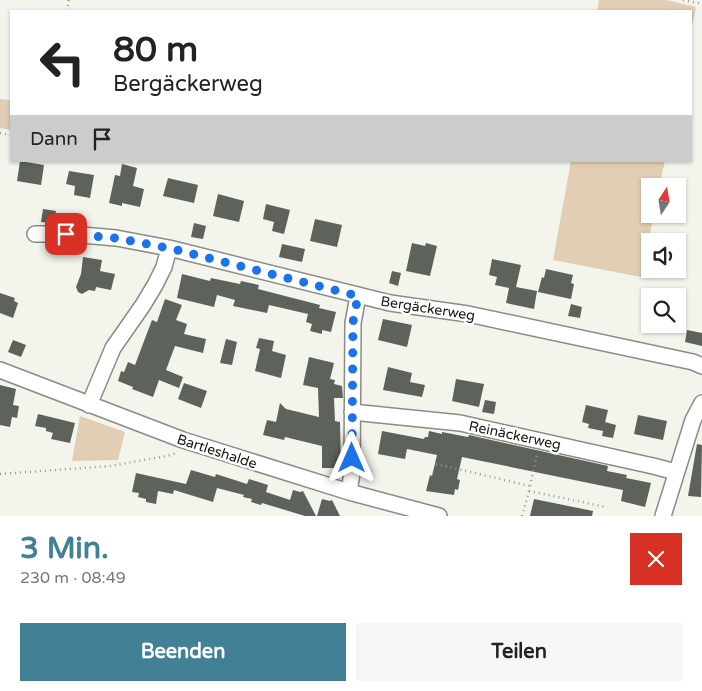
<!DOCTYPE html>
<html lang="de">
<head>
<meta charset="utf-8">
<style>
  body { margin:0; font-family:"Varela Round",sans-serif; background:#f6f6f6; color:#222; height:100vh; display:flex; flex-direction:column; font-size:19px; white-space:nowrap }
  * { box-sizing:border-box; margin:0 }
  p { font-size:16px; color:#767676 }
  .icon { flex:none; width:28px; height:28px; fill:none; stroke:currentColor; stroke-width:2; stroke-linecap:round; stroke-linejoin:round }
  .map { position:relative; height:516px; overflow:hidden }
  .side { display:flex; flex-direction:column; background:#fff; flex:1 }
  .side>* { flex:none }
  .banner { position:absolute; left:10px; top:10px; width:682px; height:152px; border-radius:0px; box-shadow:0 1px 4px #0004; background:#fff; color:#222; overflow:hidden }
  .needle { width:32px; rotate:12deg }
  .buttons { position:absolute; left:641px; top:178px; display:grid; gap:10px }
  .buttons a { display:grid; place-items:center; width:45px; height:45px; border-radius:0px; background:#fff; box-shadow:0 1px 4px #0004; font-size:25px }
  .pin { position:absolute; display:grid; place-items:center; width:42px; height:42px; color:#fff; margin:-21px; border-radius:10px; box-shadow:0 2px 8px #0006 }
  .me { position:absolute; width:55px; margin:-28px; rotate:0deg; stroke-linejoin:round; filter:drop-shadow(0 0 4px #0008) }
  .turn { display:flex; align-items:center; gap:18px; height:105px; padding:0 20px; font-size:22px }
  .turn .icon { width:65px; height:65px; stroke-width:2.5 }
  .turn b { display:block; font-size:35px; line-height:42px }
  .then { display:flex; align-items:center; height:48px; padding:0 20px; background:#0003; gap:10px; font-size:19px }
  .round { display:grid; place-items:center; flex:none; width:52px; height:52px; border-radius:0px; background:#f6f6f6 }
  .headline { display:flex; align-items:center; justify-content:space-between; height:85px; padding:0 20px }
  h1 { font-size:30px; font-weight:700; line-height:38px; color:#428195 }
  .action { display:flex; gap:10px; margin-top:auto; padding:10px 20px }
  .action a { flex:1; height:58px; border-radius:0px; background:#428195; color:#fff; font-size:20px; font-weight:700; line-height:58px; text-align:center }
  .action a+a { background:#f6f6f6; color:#222 }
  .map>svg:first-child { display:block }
</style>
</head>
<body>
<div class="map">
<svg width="702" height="516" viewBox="0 0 702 516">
  <rect width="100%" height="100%" fill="#f3f5ed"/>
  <path fill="#e2ceb4" d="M599,0H667L696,7L691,31V11H597Z
    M0,99L11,100V130L0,128Z
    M571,161H665L659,186H650V214H654L641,277L553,260Z
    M80,416L125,432L118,460L72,461Z"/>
  <path fill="#5d625b" d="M20,161L44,165L41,185L17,181Z
    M122,164L137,168L133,186L144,189L140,207L122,203V206L109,203L115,175L120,176Z
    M69,171L94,175L90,198L74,195L75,186L66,184Z
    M168,178L198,185L194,203L163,196Z
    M218,194L244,201L239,222L213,216Z
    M266,204L290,210L284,234L272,231L274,222L263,219Z
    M43,209L56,211L54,223L41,222Z
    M315,219L342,225L337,247L310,241Z
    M194,223L206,226L203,239L191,237Z
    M412,243L425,246L426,243L437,246L430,276L406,271Z
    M282,244L305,249L302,262L279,257Z
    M83,257L102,260L100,271L115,274L111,290L96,287L95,291L89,290L82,294L78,292L76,287L81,274Z
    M492,259L521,265L516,287L537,291L534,309L506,303L509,288L495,285L497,277L489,275Z
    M546,269L573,275L571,283L574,284L571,299L538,292L542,277L544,278Z
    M392,271L401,273L398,286L389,283Z
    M182,274L210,281L211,278L240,284L241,281L259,285L258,289L320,305L319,308L336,312L331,332L322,330V334L310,331L312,324L306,322L308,314L269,305L267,313L233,306L235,300L217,295L214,307L177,298Z
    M0,293L15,298L14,301L18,303L13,318L0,313Z
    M165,299L182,305L176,320L187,324L184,334L206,339L203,353L175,346L166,370L183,377L179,388L159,380L153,397L132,389L133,387L118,381L121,371L124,372L128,362L135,365L152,320L157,322Z
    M571,304L582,307L580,318L568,316Z
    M383,319L412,325L407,347L378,340Z
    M687,330L702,333V346L685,342Z
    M259,338L274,341L272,351L286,355L281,378L255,371L260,349L256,348Z
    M226,339L237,342L232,365L220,363Z
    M13,340L26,345L21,357L8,352Z
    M309,357L334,363L330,379L335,380L334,384L342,386L343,398H334L335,421L340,422L341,468H322V446L285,437L284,440L263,435L267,420L276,422L280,403L286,409L319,417L318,388L303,385Z
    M388,367L412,373L410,382L425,385L422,397L383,390Z
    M456,379L484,384L479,407L452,401Z
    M184,383L207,391L201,408L178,399Z
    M0,385L16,389L13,405L19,406L17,418L12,417L10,427L0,425Z
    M485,400L496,402L494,414L482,412Z
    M586,405L608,410L603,431L588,428L589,424L582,422Z
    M38,414L75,423L70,443L51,439L53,433L46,431V428L35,426Z
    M638,415L667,421L663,440L634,434Z
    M605,422L616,425L613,438L602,436Z
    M382,431L424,439L425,437H428L429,431L442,434V432L468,437L469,435L608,466L607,471L627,475L626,478L651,483L645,507L621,501L623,490L462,457L457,479L460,480L458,490L455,489L454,495L426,491L430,475L432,476L437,455L407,449L405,459L378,454Z
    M697,444L702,445L701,497L688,496Z
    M191,470L215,477L216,474L247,484L249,479L268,485L266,492L290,500L293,490L300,492L303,491L316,516H305L262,503L261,505L251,502L252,499L243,497L244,495L217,488L213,502L174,490L173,494L158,491L156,504L146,502V499L138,497L139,493L132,492L136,473L186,484Z
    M322,499L330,501L332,500L340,516H317Z
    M534,499L593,511L592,516H530Z"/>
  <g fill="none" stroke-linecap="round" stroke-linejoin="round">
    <g stroke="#8b8c85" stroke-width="18">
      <path id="minor" d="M35,234H70L116,238L169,248L390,303L468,314L693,362L702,366
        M0,370L183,440L349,492L439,516
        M89,405L113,348L143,305L155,285L164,267L169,248
        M352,412L460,423L653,466L676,472
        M349,492L352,473L353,323L358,296
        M663,516L693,420L702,403"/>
    </g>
    <path stroke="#989993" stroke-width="2.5" stroke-dasharray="1 4" stroke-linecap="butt" d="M683,0L702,4
      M67,11L69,0
      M0,133L11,135
      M436,464L530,486
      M0,474L110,466L167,456L177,453
      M530,486L537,454
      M529,491L606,507
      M522,516L529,491"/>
    <use href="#minor" stroke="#fff" stroke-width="15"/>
  </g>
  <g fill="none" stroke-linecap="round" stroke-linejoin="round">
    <path stroke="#1a73e8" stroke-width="9" stroke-dasharray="0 16.2" d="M66,234L116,238L173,249L358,296L353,322L352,458"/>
  </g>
  <g text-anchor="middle" stroke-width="5" stroke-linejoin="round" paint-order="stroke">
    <g font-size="14" fill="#171815" stroke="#fff">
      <text transform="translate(428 308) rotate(9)" y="5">Bergäckerweg</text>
      <text transform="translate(515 435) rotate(12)" y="5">Reinäckerweg</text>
      <text transform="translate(217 451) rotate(18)" y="5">Bartleshalde</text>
    </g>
  </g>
</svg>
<div class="buttons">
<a><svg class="needle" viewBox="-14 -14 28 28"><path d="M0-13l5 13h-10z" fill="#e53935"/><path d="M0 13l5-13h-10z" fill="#767676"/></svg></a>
<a><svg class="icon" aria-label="sound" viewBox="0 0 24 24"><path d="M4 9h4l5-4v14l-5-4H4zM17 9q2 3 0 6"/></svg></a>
<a><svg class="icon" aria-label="search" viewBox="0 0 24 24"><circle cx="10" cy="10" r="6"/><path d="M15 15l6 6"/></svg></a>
</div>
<div class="pin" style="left:66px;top:234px;background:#d93025"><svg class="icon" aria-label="arrive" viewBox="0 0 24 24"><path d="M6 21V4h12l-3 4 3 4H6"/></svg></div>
<svg class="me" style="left:352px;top:458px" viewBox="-20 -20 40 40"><path d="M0-17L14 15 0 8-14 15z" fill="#1a73e8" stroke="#fff" stroke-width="4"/></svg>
<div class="banner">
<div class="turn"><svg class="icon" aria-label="left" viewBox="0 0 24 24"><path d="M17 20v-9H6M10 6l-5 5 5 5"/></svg><div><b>80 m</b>Bergäckerweg</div></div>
<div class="then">Dann<svg class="icon" aria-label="arrive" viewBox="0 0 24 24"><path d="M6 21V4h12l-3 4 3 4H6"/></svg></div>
</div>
</div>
<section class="side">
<div class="headline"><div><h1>3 Min.</h1><p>230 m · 08:49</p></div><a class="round" style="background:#d93025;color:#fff"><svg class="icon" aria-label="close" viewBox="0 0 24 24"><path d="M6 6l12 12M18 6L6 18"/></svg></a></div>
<div class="action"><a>Beenden</a><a>Teilen</a></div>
</section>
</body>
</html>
